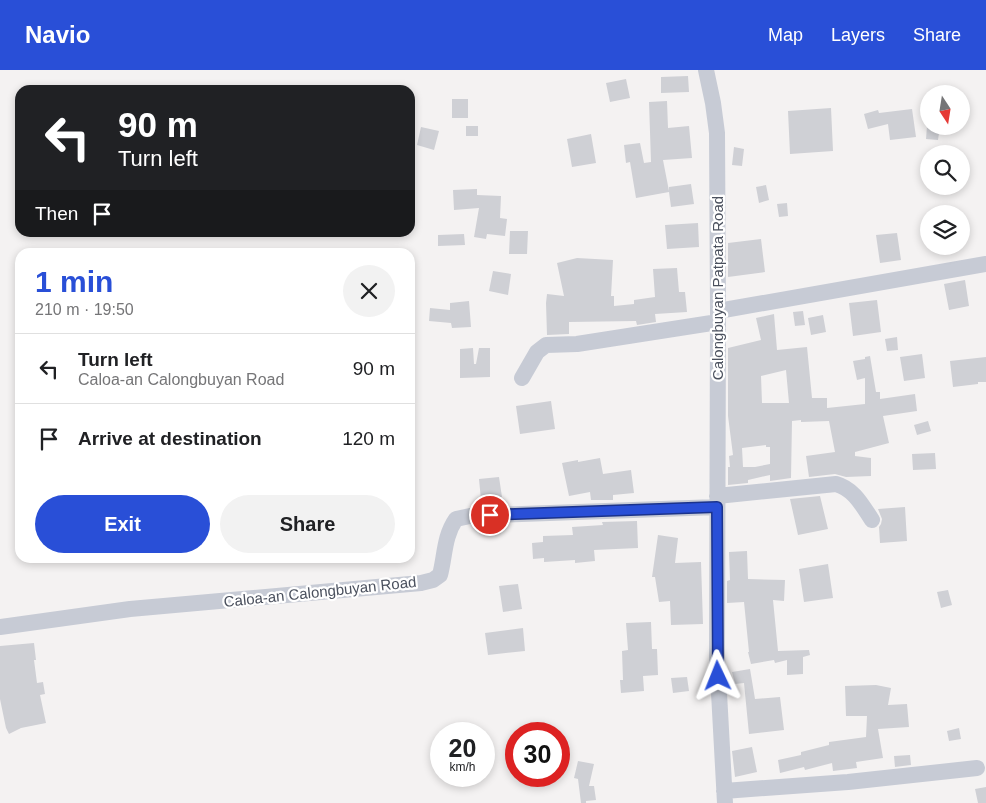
<!DOCTYPE html>
<html lang="en">
<head>
<meta charset="utf-8">
<style>
  body { margin:0; font-family:Arial,sans-serif; background:#f2f2f2; color:#202124; height:100vh; display:flex; flex-direction:column; font-size:19px; white-space:nowrap }
  * { box-sizing:border-box; margin:0 }
  p { font-size:16px; color:#757577 }
  .icon { flex:none; width:28px; height:28px; fill:none; stroke:currentColor; stroke-width:2; stroke-linecap:round; stroke-linejoin:round }
  .map { position:relative; flex:1; overflow:hidden }
  .side { position:absolute; left:15px; top:178px; width:400px; height:315px; display:flex; flex-direction:column; background:#fff; border-radius:15px; box-shadow:0 2px 8px #0003 }
  .side>* { flex:none }
  .top-card { position:absolute; left:15px; top:15px; width:400px; height:152px; border-radius:15px; box-shadow:0 2px 8px #0003; background:#202124; color:#fff; overflow:hidden }
  .needle { width:32px; rotate:168deg }
  .buttons { position:absolute; left:920px; top:15px; display:grid; gap:10px }
  .buttons a { display:grid; place-items:center; width:50px; height:50px; border-radius:50%; background:#fff; box-shadow:0 2px 8px #0003; font-size:25px }
  .speed { position:absolute; left:430px; top:652px; display:flex; gap:10px; font-size:25px; font-weight:700; text-align:center }
  .speed>* { display:grid; place-content:center; width:65px; height:65px; border-radius:50%; background:#fff; box-shadow:0 2px 8px #0003; line-height:1 }
  .speed small { font-size:12px; font-weight:400 }
  .speed .limit { border:8px solid #d22; background:#fff; color:#111 }
  .pin { position:absolute; display:grid; place-items:center; width:42px; height:42px; color:#fff; margin:-21px; border:2px solid #fff; border-radius:50%; box-shadow:0 1px 5px #0007 }
  .me { position:absolute; width:55px; margin:-28px; rotate:358deg; stroke-linejoin:round; filter:drop-shadow(0 0 4px #0008) }
  .turn { display:flex; align-items:center; gap:18px; height:105px; padding:0 20px; font-size:22px }
  .turn .icon { width:65px; height:65px; stroke-width:2.5 }
  .turn b { display:block; font-size:35px; line-height:42px }
  .then { display:flex; align-items:center; height:48px; padding:0 20px; background:#0003; gap:10px; font-size:19px }
  .round { display:grid; place-items:center; flex:none; width:52px; height:52px; border-radius:26px; background:#f2f2f2 }
  .overview { display:flex; align-items:center; justify-content:space-between; height:85px; padding:0 20px }
  h1 { font-size:30px; font-weight:800; line-height:38px; color:#294fd7 }
  .primary-button { display:flex; gap:10px; margin-top:auto; padding:10px 20px }
  .primary-button a { flex:1; height:58px; border-radius:30px; background:#294fd7; color:#fff; font-size:20px; font-weight:800; line-height:58px; text-align:center }
  .primary-button a+a { background:#f2f2f2; color:#202124 }
  ul { padding:0; list-style:none }
  li { display:flex; align-items:center; gap:15px; height:70px; padding:0 20px; border-top:1px solid #e0e0e0 }
  li div { flex:1 }
  li b { display:block; font-size:19px }
  li em { font-style:normal }
  header { display:flex; align-items:center; gap:30px; box-sizing:border-box; height:70px; padding:0 25px; background:#294fd7; color:#fff }
  header strong { font-size:24px }
  nav { display:flex; gap:28px; margin-inline-start:auto; font-size:18px }
  .map>svg:first-child { display:block }
</style>
</head>
<body>
<header>
<strong>Navio</strong>
<nav><a>Map</a><a>Layers</a><a>Share</a></nav>
</header>
<div class="map">
<svg width="986" height="733" viewBox="0 0 986 733">
  <rect width="100%" height="100%" fill="#f4f2f2"/>
  <path fill="#cfd0d5" fill-rule="evenodd" d="M688,6L689,22L661,23V7Z
    M626,9L630,28L610,32L606,13Z
    M452,29H468V48H452Z
    M667,31L668,58L689,56L692,88L663,90L669,121V117L691,114L694,134L671,137L669,122L636,128L630,92L626,93L624,75L640,73L644,93L651,92L649,32Z
    M831,38L833,81L790,84L788,41Z
    M912,39L916,67L890,70L888,54L868,59L864,44L878,40L879,43Z
    M466,56H478V66H466Z
    M927,56H940L938,70L926,69Z
    M421,57L439,61L434,80L417,75Z
    M591,64L596,93L572,97L567,69Z
    M734,77L744,79L742,96L732,95Z
    M766,115L769,130L759,133L756,117Z
    M477,119V125L501,126L500,148L507,149L505,166L487,164L486,169L474,167L479,138L454,140L453,120Z
    M787,133L788,146L779,147L777,134Z
    M698,153L699,177L667,179L665,155Z
    M510,161H528L527,184H509Z
    M897,163L901,190L880,193L876,165Z
    M464,164L465,175L438,176V165Z
    M761,169L765,202L728,207V173Z
    M577,188L613,190L611,226H614V236L634,234V230L655,227L653,199L677,198L679,222H685L687,242L655,244L656,252L637,255L636,251L569,252V264L547,265L546,233L547,224L564,226L557,193Z
    M493,201L511,204L508,225L489,221Z
    M965,210L969,236L949,240L944,214Z
    M877,230L881,262L853,266L849,233Z
    M469,231L471,257L452,258L451,253L429,251L430,238L450,240V233Z
    M803,241L805,255L795,256L793,242Z
    M774,244L777,280L807,277L812,328H827V338L865,334V308L857,310L853,291L865,289V287L870,286L876,322H880V329L915,324L917,341L883,346L889,373L855,382V386L871,388V406L846,407L835,404L809,407L806,386L835,382L829,351L801,352V350L792,351L791,408L770,411V405L748,410V413L728,415V397H730L729,386L733,385L728,346V278L761,270L756,248ZM786,300L789,333H762L761,306ZM766,375V377H770V394L755,397H743L742,378Z
    M823,245L826,262L811,265L808,248Z
    M897,267L898,280L887,281L885,269Z
    M473,278L474,294H476L479,278H490V307L460,308V279Z
    M922,284L925,308L904,311L900,287Z
    M986,287V312H978V314L953,317L950,291Z
    M551,331L555,359L520,364L516,336Z
    M928,351L931,361L917,365L914,355Z
    M935,383L936,399L913,400L912,384Z
    M600,388L603,404L631,400L634,423L613,425V430H591L590,422L569,426L562,393L578,390V392Z
    M499,407L502,427L481,430L479,409Z
    M820,426L828,459L798,465L790,429Z
    M905,437L907,471L880,473L879,457L881,454L882,449L878,439Z
    M637,451L638,478L594,480L595,491L575,493V490L544,492V488L533,489L532,473L543,472V466L573,465L572,457L603,455L602,452Z
    M658,465L678,468L675,493L701,492L703,554L671,555L670,531L659,532L655,507H652Z
    M747,481L748,509L785,510L784,531L773,530L778,581L809,580L810,585L803,587V604L787,605V590L775,593L774,590L751,594L748,582H749L744,532L727,533V511L730,510L729,482Z
    M828,494L833,528L804,532L799,499Z
    M518,514L522,539L503,542L499,516Z
    M948,520L952,535L941,538L937,522Z
    M651,552L652,579H657L658,605L643,606L644,621L621,623L620,610H623L622,581L628,580L626,553Z
    M523,558L525,581L488,585L485,563Z
    M34,573L36,590H34L37,613L43,612L45,624L40,625L46,653L21,658L9,664L6,658L0,629V576Z
    M750,599L755,629L780,627L784,660L749,664L744,613L735,614L732,602Z
    M687,607L689,621L673,623L671,608Z
    M876,615L891,618L888,635L907,634L909,657L878,659L883,688L856,692L857,698L833,701L832,693L805,700L804,697L780,703L778,690L801,685V682L829,675V672L866,667L867,646H846L845,616Z
    M959,658L961,669L949,671L947,661Z
    M752,677L757,702L735,707L732,681Z
    M910,685L911,695L895,697L894,686Z
    M578,691L594,694L589,716H594L596,730L586,731V733H581L578,709L574,708Z
    M986,717V733H978L975,719Z"/>
  <g fill="none" stroke-linecap="round" stroke-linejoin="round">
    <path stroke="#c7cbd5" stroke-width="16" d="M706,0L713,33L717,63L718,241L717,586L725,733
      M718,241L986,194
      M522,308L537,282L546,275L577,274L718,252
      M717,426L836,414C854,419 862,435 872,450
      M0,557L130,539L421,513L433,510L440,505C445,486 444,466 456,449L470,446L717,437
      M724,721L848,712L977,698"/>
  </g>
  <g fill="none" stroke-linecap="round" stroke-linejoin="round">
    <g stroke="#1b338c" stroke-width="12">
      <path id="route" d="M490,445L717,437L718,606"/>
    </g>
    <use href="#route" stroke="#294fd7" stroke-width="9"/>
  </g>
  <g text-anchor="middle" stroke-width="4.5" stroke-linejoin="round" paint-order="stroke">
    <g font-size="15" fill="#4b515e" stroke="#fff">
      <text transform="translate(718 218) rotate(-90)" y="5">Calongbuyan Patpata Road</text>
      <text transform="translate(320 522) rotate(-6)" y="5">Caloa-an Calongbuyan Road</text>
    </g>
  </g>
</svg>
<div class="buttons">
<a><svg class="needle" viewBox="-14 -14 28 28"><path d="M0-13l5 13h-10z" fill="#e53935"/><path d="M0 13l5-13h-10z" fill="#757577"/></svg></a>
<a><svg class="icon" aria-label="search" viewBox="0 0 24 24"><circle cx="10" cy="10" r="6"/><path d="M15 15l6 6"/></svg></a>
<a><svg class="icon" aria-label="layers" viewBox="0 0 24 24"><path d="M12 4l9 5-9 5-9-5zM3 14l9 5 9-5"/></svg></a>
</div>
<div class="speed"><div>20<small>km/h</small></div><div class="limit">30</div></div>
<div class="pin" style="left:490px;top:445px;background:#d93025"><svg class="icon" aria-label="arrive" viewBox="0 0 24 24"><path d="M6 21V4h12l-3 4 3 4H6"/></svg></div>
<svg class="me" style="left:718px;top:606px" viewBox="-20 -20 40 40"><path d="M0-17L14 15 0 8-14 15z" fill="#294fd7" stroke="#fff" stroke-width="4"/></svg>
<div class="top-card">
<div class="turn"><svg class="icon" aria-label="left" viewBox="0 0 24 24"><path d="M17 20v-9H6M10 6l-5 5 5 5"/></svg><div><b>90 m</b>Turn left</div></div>
<div class="then">Then<svg class="icon" aria-label="arrive" viewBox="0 0 24 24"><path d="M6 21V4h12l-3 4 3 4H6"/></svg></div>
</div>
<section class="side">
<div class="overview"><div><h1>1 min</h1><p>210 m · 19:50</p></div><a class="round"><svg class="icon" aria-label="close" viewBox="0 0 24 24"><path d="M6 6l12 12M18 6L6 18"/></svg></a></div>
<ul>
<li><svg class="icon" aria-label="left" viewBox="0 0 24 24"><path d="M17 20v-9H6M10 6l-5 5 5 5"/></svg><div><b>Turn left</b><p>Caloa-an Calongbuyan Road</p></div><em>90 m</em></li>
<li><svg class="icon" aria-label="arrive" viewBox="0 0 24 24"><path d="M6 21V4h12l-3 4 3 4H6"/></svg><div><b>Arrive at destination</b></div><em>120 m</em></li>
</ul>
<div class="primary-button"><a>Exit</a><a>Share</a></div>
</section>
</div>
</body>
</html>
